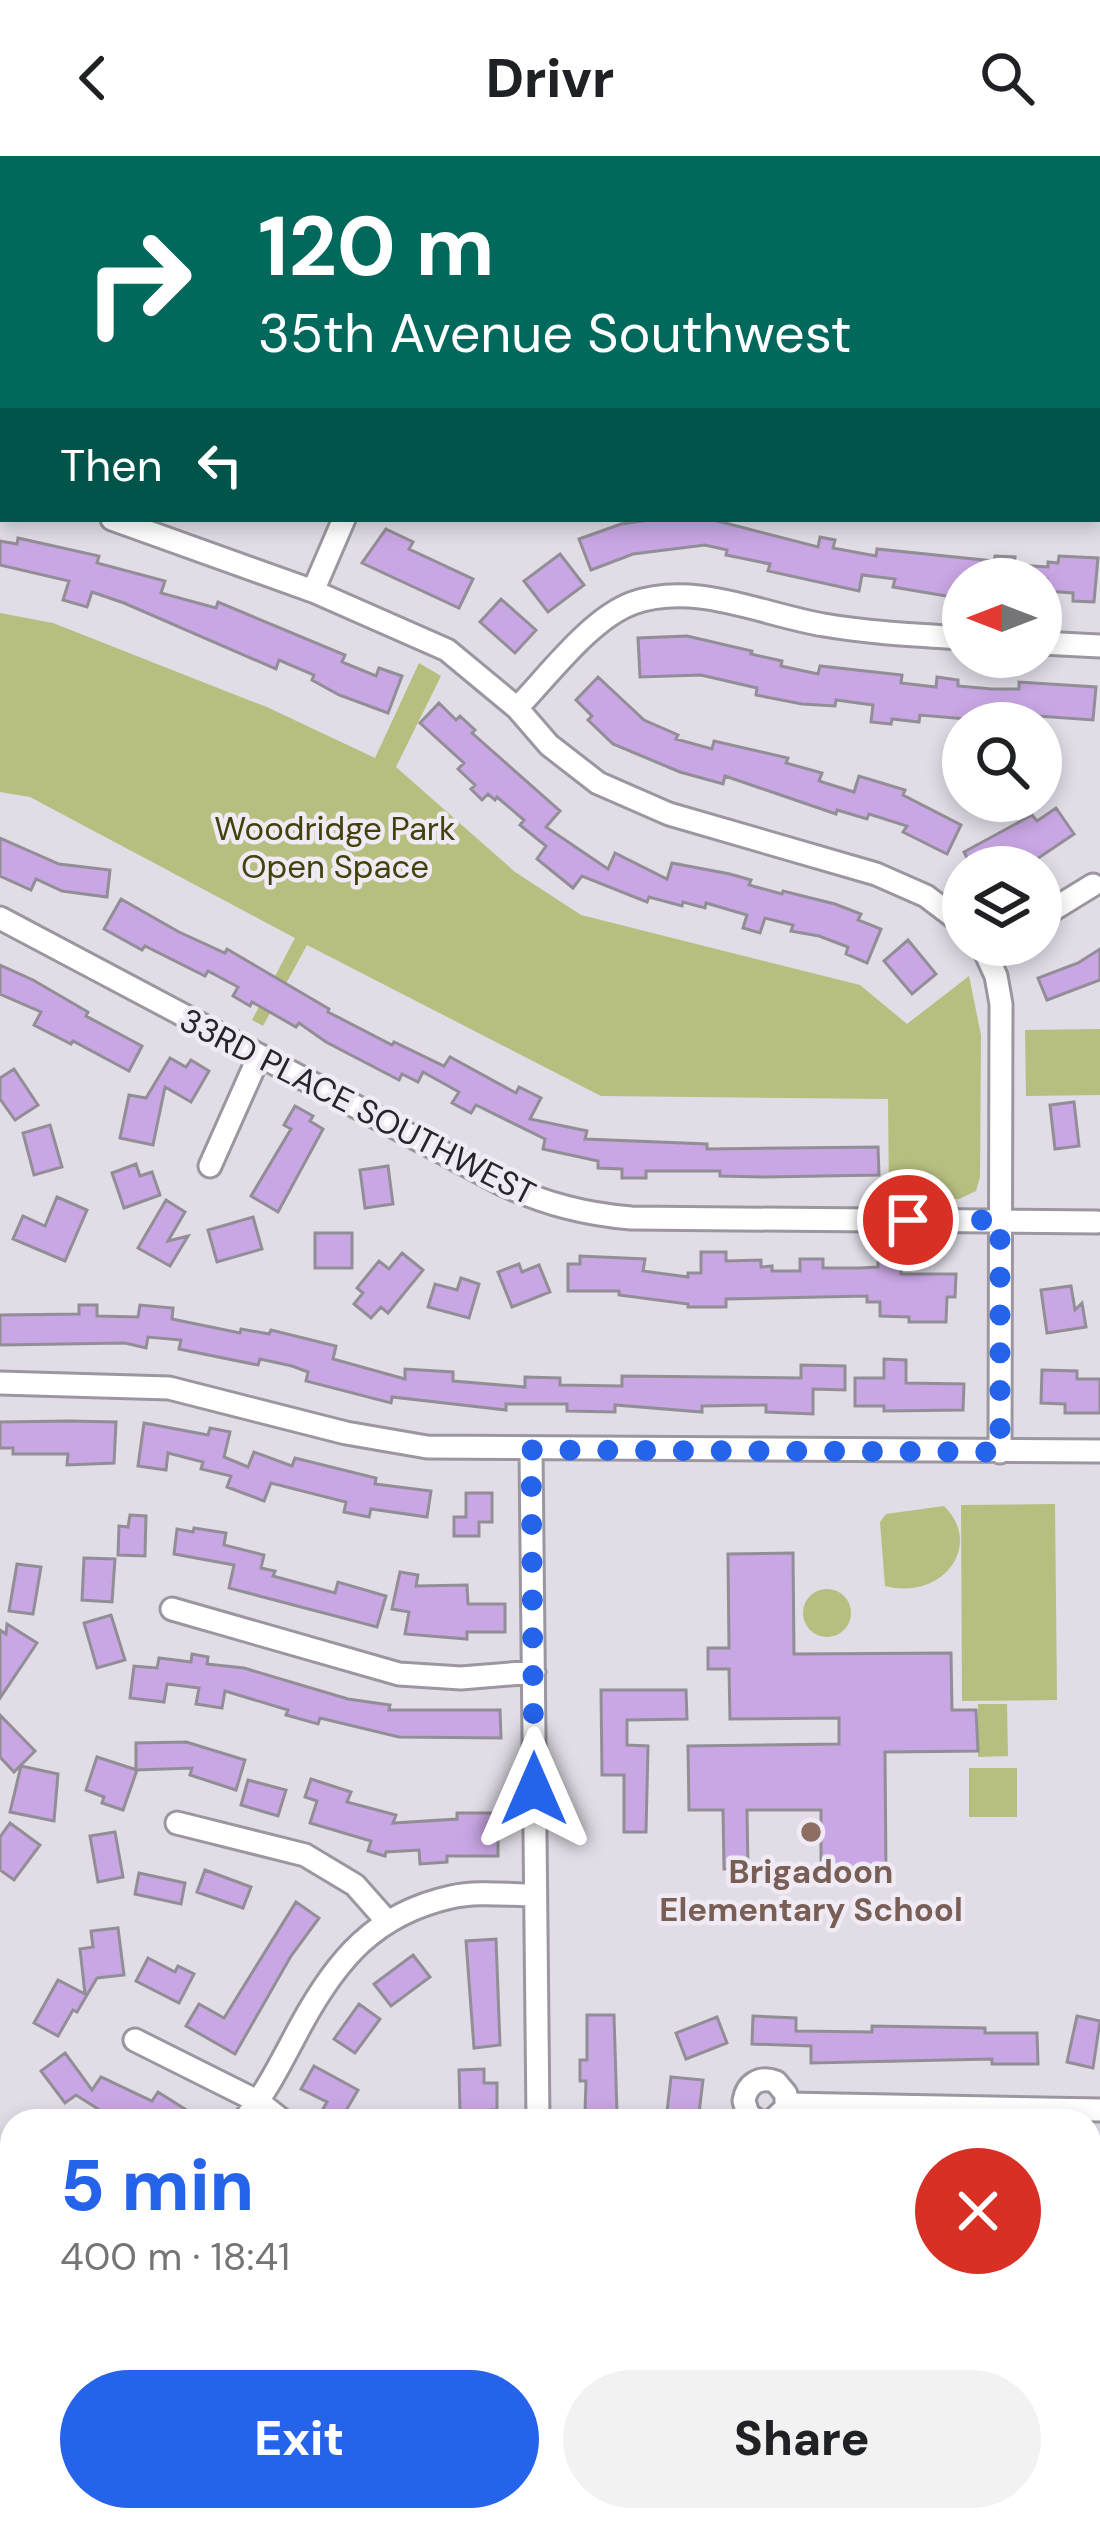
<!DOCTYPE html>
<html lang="en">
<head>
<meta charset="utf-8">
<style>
  body { margin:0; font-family:"DM Sans",sans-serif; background:#f2f2f2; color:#202124; height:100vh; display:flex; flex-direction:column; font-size:45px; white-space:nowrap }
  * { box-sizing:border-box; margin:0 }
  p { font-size:39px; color:#757577 }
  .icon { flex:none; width:66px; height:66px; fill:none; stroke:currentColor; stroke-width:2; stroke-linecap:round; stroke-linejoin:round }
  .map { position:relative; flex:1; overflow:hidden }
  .side { position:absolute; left:0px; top:1953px; width:1101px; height:423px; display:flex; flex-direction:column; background:#fff; border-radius:36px 36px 0 0; box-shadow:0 6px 18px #0003 }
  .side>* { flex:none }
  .top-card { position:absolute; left:0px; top:0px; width:1101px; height:366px; box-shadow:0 6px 18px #0003; background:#00695c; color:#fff; overflow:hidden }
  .needle { width:78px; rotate:270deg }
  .buttons { position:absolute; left:942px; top:402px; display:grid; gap:24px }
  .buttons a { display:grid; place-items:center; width:120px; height:120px; border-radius:50%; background:#fff; box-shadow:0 6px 18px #0003; font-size:60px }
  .pin { position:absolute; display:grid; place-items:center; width:102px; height:102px; color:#fff; margin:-51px; border:6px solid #fff; border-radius:50%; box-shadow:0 3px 12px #0007 }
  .me { position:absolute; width:132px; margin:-66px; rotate:0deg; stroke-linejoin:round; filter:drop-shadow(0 0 9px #0008) }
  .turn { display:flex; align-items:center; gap:42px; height:252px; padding:0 60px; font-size:54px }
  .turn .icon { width:156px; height:156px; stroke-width:2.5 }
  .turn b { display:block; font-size:84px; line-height:102px }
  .then { display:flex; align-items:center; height:114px; padding:0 60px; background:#0003; gap:24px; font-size:45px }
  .round { display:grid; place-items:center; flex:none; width:126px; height:126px; border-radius:63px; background:#f2f2f2 }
  .headline { display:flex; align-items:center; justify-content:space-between; height:204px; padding:0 60px }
  h1 { font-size:72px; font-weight:800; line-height:90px; color:#2563eb }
  .cta { display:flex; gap:24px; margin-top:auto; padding:24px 60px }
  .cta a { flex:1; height:138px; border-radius:72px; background:#2563eb; color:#fff; font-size:48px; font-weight:800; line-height:138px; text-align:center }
  .cta a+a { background:#f2f2f2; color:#202124 }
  header { display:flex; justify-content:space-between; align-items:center; height:156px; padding:0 60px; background:#fff; font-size:54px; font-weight:800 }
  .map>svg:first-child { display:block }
</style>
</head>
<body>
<header><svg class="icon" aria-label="back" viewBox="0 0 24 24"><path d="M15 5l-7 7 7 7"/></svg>Drivr<svg class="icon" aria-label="search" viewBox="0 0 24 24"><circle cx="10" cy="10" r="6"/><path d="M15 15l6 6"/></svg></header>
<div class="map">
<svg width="1100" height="2374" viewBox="0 0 1100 2374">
  <rect width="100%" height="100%" fill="#e1dce6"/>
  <path fill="#b8be7f" d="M0,457L53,467L269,552L375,602L419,507L441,520L396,611L515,716L581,759L860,829L907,868L969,820L981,879L980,1021L976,1035L959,1043L889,1044L888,943L601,940L307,789L263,870L252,864L295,782L30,641L0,636Z
    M1100,873V939L1026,940L1025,874Z
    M1055,1348L1057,1544L962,1545L961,1349Z
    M944,1350C984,1389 943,1445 885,1430L880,1366L886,1358Z
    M803 1457a24 24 0 1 1 48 0a24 24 0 1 1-48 0Z
    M978,1548H1007L1008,1600L978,1601Z
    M969,1612H1017V1661H969Z
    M1089,2263L1100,2264V2374H987L982,2364H1089Z"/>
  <path fill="#c9a6e4" stroke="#928e96" stroke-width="3" d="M656,363H710L818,391L820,381L835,384L833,392L876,400L877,393L994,405L995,400L1015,401L1014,409L1048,411V406L1058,407L1059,400L1098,402L1094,446L1073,445V437L1046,435L1047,423H963V430H953L952,441L893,431L895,423L862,419L859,435L768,415L770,408L726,399L727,394L705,389L633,398L591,414L579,383L621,368Z
    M386,373L413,386L409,393L473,423L459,452L362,407Z
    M18,382L99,400L97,407L165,425L161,437L216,452L218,446L345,499L342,506L376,520L379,512L402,520L388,557L339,539L312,524L314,519L279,504L276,513L124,447L92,436L87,451L63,444L69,425L0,409V385L17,388Z
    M560,398L584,429L548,456L524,425Z
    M501,443L536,474L515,497L480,466Z
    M687,480L752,495L751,498L782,505L781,510L818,518L820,510L902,519L901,527L936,531L937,521L958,524V530L992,533H1019V526L1096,531L1093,564L1038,560V565L978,564L920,559L919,566L892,563L891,568L871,566L873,549L836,544L835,550L802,548L756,539L757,532L701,519L640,521L638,482Z
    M598,521L644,564L678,579L676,583L712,593L714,585L788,602L786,607L822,617L819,625L854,636L859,620L905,634L903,639L961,669L947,698L903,676L907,670L869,658L867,663L837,654L836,658L725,620L723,628L680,616L613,588L588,564L592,560L576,544Z
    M439,547L456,564L460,560L475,574L472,577L560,655L546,671L608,713L615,697L667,723L672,707L730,718L751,724L749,729L782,738L783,735L835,748L861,758L858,764L881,773L867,807L846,798L848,791L819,780L791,775L793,769L765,762L760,777L743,772L747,759L706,747L705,752L683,746L682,750L649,741L647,746L582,720L573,732L537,703L546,690L520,669L524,664L497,641L495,644L488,638L482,644L471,633L475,629L458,613L464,607L420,567Z
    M1056,652L1074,678L1025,711H972L964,696L1032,659L1037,665Z
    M0,682L59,708L110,714L107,741L62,735L36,723L31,734L0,720Z
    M121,743L179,776L225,797L227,793L329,853L328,856L392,889L394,886L444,910L450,901L516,937L519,931L541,942L530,963L587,975L585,983L707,988V993L878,991L879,1019L764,1021L720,1020V1015H646V1022H622V1013L598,1012V1005L543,993L545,983L476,949L471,957L452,947L459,936L423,916L418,926L402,918L399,924L326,886L299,867L296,871L252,846L250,850L233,840L238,831L208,815L205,820L145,790L142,794L104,773Z
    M908,784L936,818L912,838L884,805Z
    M1100,793V824L1047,844L1038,822L1078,807Z
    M0,809L33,824L88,856L86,860L142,890L129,915L73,885L71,888L34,869L41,856L0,838Z
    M170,902L186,911L191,904L209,915L191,946L165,931L153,989L120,982L129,939L146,942Z
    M14,913L38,949L15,964L0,943V922Z
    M1074,946L1079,990L1055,993L1050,949Z
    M295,950L313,960L310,965L323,973L278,1056L251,1040L291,973L284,969Z
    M50,969L62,1011L34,1019L23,977Z
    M136,1008L140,1020L152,1016L160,1039L124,1052L112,1017Z
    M388,1010L393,1048L365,1052L360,1014Z
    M57,1041L87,1054L65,1105L13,1083L23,1060L45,1070Z
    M166,1044L185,1056L168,1085L188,1080L170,1110L138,1092Z
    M253,1061L262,1093L217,1106L208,1074Z
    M315,1077H352V1112H315Z
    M701,1096H726V1105L761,1104V1111L772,1110V1115H800V1103H823V1112H859L878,1111V1103H901V1118H956L955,1141H947L946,1166H909V1161L880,1160V1146H867V1140L726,1143V1151H688V1148L619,1139V1135H568V1108H580V1100L645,1103L643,1115L688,1121V1117H701Z
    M402,1097L423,1114L388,1157L381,1151L371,1162L354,1148L363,1137L357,1132L379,1105L389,1113Z
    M519,1108L522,1116L539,1109L550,1136L512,1151L498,1116Z
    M461,1122L479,1128L469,1162L428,1151L435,1128L457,1134Z
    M1071,1130L1075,1154L1082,1147L1086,1171L1047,1177L1041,1134Z
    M79,1149H97V1160L138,1161L140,1149L173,1152L172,1163L240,1177L241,1173L269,1178L271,1174L336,1190L333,1203L405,1223V1213L453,1216V1225L525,1231V1221L560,1222V1229L622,1230V1220L801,1222V1209L845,1210V1234L813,1233V1258L766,1256V1249L702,1250V1256L615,1249V1256L567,1255V1248H506V1254L392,1241L391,1247L306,1225L308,1216L292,1210L260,1203L258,1209L179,1193L181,1184L148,1181L146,1192L125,1187L0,1189V1159L79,1158Z
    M884,1203L906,1204V1227L964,1228L963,1254L884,1255V1250H855V1222H884Z
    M1042,1214L1077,1215V1223H1100V1257H1065V1248L1041,1247Z
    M69,1265L116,1266L114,1307L67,1309L68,1298H13V1292H0V1266Z
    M144,1267L208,1279L210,1272L230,1276L224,1301L248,1311L254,1296L292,1310L295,1302L376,1322L375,1328L431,1335L427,1361L371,1353L369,1361L344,1356L346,1346L271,1327L264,1345L227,1331L231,1320L201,1313L203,1306L168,1297L166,1314L138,1310Z
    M466,1337H492V1366H479V1380H454V1361H466Z
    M130,1359L146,1360L145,1400L118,1399L119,1370L128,1371Z
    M194,1372L226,1377L224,1389L264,1399L261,1412L275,1415L273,1420L335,1437L338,1426L386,1440L377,1471L229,1432L234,1409L174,1398L177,1373L193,1376Z
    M793,1397L794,1498L951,1497L952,1554H976L978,1595L885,1596L886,1719L821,1720V1654H747L748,1712L724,1713L723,1654H689L688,1590L839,1588V1562L730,1563L729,1513H708V1492H729L728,1398Z
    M84,1402L115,1403L112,1446L82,1444Z
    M17,1408L41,1411L33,1458L9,1455Z
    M400,1416L418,1419L416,1430L467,1429L468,1448H505V1476H467V1483L405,1478L409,1456L392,1453Z
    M111,1459L125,1504L97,1512L84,1467Z
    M7,1468L37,1487L0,1542V1474L6,1478Z
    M192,1498L208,1501L207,1508L244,1512L348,1543L390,1549L389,1554H500L501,1582L399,1581L320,1562L318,1568L286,1559L288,1554L225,1535L222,1552L196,1548L199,1532L167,1528L164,1546L130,1542L134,1510L157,1512L159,1502L191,1506Z
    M601,1534H686L687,1563L627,1564V1589L648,1590L646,1676H624V1619H602Z
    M0,1559L35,1595L14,1616L0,1601Z
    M186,1586L245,1604L236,1634L190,1619L192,1612L136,1614V1587Z
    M97,1601L137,1614L123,1654L102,1647L104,1641L86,1634Z
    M21,1610L58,1618L54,1665L10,1656Z
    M311,1623L351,1636L347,1646L396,1659L393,1667L457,1663V1657H498V1700H447V1706L420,1708L419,1694L386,1696L385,1700L368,1695L371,1685L310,1667L317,1645L305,1641Z
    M248,1624L286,1634L278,1660L241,1649Z
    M10,1667L40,1689L14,1724L0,1714V1681Z
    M115,1676L123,1721L98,1726L90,1680Z
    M205,1714L251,1731L243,1752L197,1736Z
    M139,1717L185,1727L181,1748L135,1738Z
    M296,1746L319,1762L291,1800L235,1898L186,1870L199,1848L224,1862Z
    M118,1772L124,1819L97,1822L77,1856L73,1854L58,1880L34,1867L58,1824L85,1838L80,1793L93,1791L91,1775Z
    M496,1783L500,1889L474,1892L466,1785Z
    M413,1799L430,1821L391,1850L374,1828Z
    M148,1802L175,1816L178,1810L194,1818L179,1847L136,1825Z
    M359,1848L380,1863L355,1897L334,1883Z
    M587,1859H614L617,1957H585L586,1925H580V1904H587Z
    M753,1860L796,1862V1875L872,1876V1870L985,1872V1877H1037L1038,1908H992V1903L811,1907V1890L752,1888Z
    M1077,1860L1100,1865L1093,1912L1067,1906Z
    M717,1861L727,1887L686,1903L676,1877Z
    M65,1897L92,1934L101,1921L152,1945L158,1936L204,1965H154L137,1955L131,1965H117L76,1939L65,1947L41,1915Z
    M314,1910L358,1934L341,1963L323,1953L327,1946L301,1933Z
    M484,1913V1927H497V1954H491V1965H465V1955H460L459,1914Z
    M671,1921L703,1924L698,1965H666Z"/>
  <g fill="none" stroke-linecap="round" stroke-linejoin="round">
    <g stroke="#9b969f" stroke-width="27">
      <path id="street" d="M959,0V3
        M461,3L465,0
        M752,3L754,0
        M912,3V0
        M1098,9L1100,16
        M0,109H3
        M1098,215L1100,213
        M1098,250L1100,252
        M0,338H3
        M112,363L313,435L447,494L517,552L549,589L598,627L669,658L876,718L926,740L963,768
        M313,435L344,363
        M1041,487L1100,490
        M517,552C549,519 591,462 633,447C695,425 763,459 824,469C870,477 917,479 963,482
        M1041,761L1093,729
        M0,762L504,1029C547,1048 584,1058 631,1062L1097,1066
        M982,789L996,820L1001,848L1000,1296
        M210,1010L259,900
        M0,1227L169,1232L346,1277L427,1291L1100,1295
        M531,1294L538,1965
        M172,1453L399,1518L461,1522L534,1516
        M177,1667L305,1699L355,1729L386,1764
        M135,1884L259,1946L283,1965
        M787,1948L1100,1954
        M243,1965C267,1936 283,1902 301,1869C337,1803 375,1758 451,1741C477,1735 509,1739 535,1739
        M758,1965L748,1958L744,1945C747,1927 760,1920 776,1926L786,1938V1952L772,1965
        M0,2064L12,2065
        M1089,2151L1100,2148
        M0,2245L12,2237
        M542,2364L543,2374
        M860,2364L869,2374
        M822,2374L839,2364"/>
    </g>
    <use href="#street" stroke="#fff" stroke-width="21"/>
  </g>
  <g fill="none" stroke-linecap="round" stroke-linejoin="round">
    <path stroke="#2563eb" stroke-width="21" stroke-dasharray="0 37.8" d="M534,1633L531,1294L1000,1296V1064H908"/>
  </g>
  <circle fill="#8d6e63" stroke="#efeaf3" stroke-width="4.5" cx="811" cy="1676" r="12"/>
  <g text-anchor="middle" stroke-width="9" stroke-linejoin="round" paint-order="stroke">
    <g font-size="33" fill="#40430b" stroke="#efeaf3">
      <text x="335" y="684">Woodridge Park<tspan x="335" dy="38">Open Space</tspan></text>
    </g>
    <g font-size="33" fill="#272528" stroke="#efeaf3">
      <text transform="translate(358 950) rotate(27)" y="12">33RD PLACE SOUTHWEST</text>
    </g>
    <g font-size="33" font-weight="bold" fill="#785e54" stroke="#efeaf3">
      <text x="811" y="1727">Brigadoon<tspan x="811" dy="38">Elementary School</tspan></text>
    </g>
  </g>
</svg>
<div class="buttons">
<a><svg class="needle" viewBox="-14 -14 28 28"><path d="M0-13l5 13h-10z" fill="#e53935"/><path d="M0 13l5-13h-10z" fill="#757577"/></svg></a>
<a><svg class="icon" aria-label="search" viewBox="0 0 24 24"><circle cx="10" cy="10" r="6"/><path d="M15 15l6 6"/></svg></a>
<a><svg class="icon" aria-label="layers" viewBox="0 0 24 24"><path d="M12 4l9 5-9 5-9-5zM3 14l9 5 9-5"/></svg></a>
</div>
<div class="pin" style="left:908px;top:1064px;background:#d93025"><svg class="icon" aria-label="arrive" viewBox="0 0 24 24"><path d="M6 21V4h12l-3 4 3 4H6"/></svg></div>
<svg class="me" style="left:534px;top:1633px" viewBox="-20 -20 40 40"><path d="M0-17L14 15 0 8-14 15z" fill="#2563eb" stroke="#fff" stroke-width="4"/></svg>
<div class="top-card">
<div class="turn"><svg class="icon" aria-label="right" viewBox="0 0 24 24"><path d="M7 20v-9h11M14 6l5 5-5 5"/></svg><div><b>120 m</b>35th Avenue Southwest</div></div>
<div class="then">Then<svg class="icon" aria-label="left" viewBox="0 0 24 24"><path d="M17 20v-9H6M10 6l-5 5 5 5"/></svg></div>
</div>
<section class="side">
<div class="headline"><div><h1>5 min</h1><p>400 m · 18:41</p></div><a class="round" style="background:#d93025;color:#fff"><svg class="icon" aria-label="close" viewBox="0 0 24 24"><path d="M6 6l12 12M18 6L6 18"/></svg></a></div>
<div class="cta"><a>Exit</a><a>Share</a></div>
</section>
</div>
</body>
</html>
